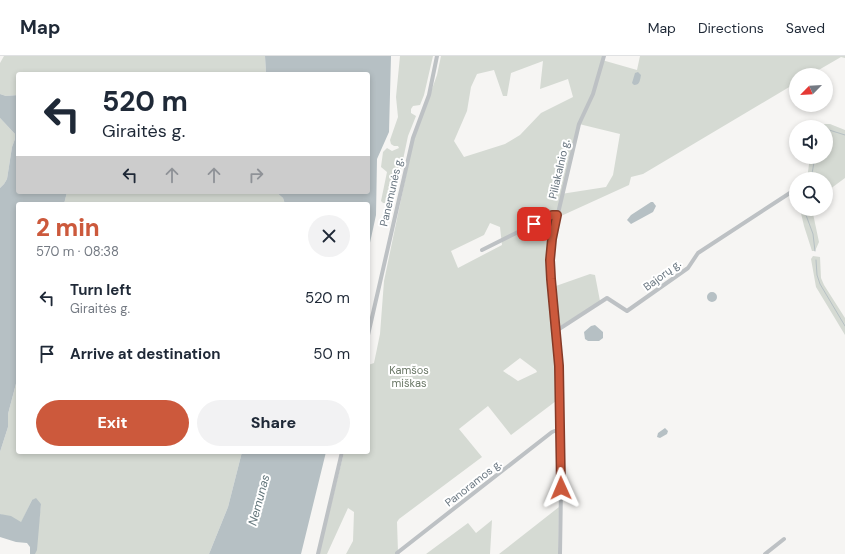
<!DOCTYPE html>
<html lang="en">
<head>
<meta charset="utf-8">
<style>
  body { margin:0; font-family:"DM Sans",sans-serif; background:#f2f2f3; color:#1f2937; height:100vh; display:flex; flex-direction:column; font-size:15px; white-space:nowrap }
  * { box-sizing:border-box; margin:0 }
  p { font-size:13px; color:#747a83 }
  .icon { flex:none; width:22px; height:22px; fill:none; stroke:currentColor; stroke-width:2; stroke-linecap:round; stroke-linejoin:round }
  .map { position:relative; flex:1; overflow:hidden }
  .panel { position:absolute; left:16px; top:146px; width:354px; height:252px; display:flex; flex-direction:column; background:#fff; border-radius:4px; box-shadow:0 2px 6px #0003 }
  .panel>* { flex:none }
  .top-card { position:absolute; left:16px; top:16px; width:354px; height:122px; border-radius:4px; box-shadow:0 2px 6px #0003; background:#fff; color:#1f2937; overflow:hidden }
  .needle { width:26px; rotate:246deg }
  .fabs { position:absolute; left:789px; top:12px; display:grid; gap:8px }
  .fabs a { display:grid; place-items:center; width:44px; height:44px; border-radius:50%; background:#fff; box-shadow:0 2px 6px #0003; font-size:20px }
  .pin { position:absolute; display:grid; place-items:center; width:34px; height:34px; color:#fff; margin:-17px; border-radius:8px; box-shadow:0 2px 6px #0006 }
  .me { position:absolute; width:44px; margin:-22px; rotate:359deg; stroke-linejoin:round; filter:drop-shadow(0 0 3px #0008) }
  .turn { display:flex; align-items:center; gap:14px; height:84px; padding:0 20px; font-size:18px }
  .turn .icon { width:52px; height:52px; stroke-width:2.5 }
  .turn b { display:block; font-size:28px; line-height:34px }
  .lanes { display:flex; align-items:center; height:38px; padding:0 20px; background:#0003; justify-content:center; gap:20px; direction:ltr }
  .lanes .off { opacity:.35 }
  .round { display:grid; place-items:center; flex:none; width:42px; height:42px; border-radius:21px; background:#f2f2f3 }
  .overview { display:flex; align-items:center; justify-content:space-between; height:68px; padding:0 20px }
  h1 { font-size:24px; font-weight:800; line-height:30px; color:#cc593c }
  .action { display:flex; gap:8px; margin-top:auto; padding:8px 20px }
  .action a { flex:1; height:46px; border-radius:24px; background:#cc593c; color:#fff; font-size:16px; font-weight:800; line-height:46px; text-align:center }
  .action a+a { background:#f2f2f3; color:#1f2937 }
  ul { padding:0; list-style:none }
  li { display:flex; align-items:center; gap:12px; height:56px; padding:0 20px }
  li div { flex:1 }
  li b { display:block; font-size:15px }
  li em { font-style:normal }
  header { display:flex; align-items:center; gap:24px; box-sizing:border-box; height:56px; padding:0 20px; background:#fff; border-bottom:1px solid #e0e1e3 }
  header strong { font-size:19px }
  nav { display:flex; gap:22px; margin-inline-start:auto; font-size:14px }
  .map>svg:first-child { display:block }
</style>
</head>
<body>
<header>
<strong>Map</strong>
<nav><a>Map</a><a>Directions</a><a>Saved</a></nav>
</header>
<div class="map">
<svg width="845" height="498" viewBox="0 0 845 498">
  <rect width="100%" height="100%" fill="#f6f5f3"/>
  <path fill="#d5dad3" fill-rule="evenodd" d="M4,0H265L266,18H18V39L6,40L0,38V7Z
    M400,0H433L424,39L420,49L413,50L411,53V57L416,60L408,80L396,137L394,138L393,136L398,115L395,112L393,113C396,124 390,137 385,147H383L381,145L387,116L381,111L383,96L387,92L392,95L399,92L398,90H394L391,88L390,84L398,61L396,41Z
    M441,0H603L602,4L637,14L640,0H845V2L841,1L810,19H796V27L643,118L631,121L629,129L561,160C552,186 552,203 553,231L590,218L595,219L600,245L551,276L554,287L556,345L511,379L488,350L459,373L482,401L399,463L397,466L398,496L400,498H346L353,485L354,456L348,452L327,498H319L344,396H368V309L374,307L380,278L384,225L413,86L437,19ZM543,5L540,33L568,23L573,41L541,57L520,79L505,88L464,101L454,85L467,55L471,31L477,18L494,14L503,40H507L511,17ZM579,68L620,78L613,119L606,131L561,138ZM490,167L500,171L502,189L458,212L451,195L484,179ZM520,302L536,314L537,316L518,325L503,315Z
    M0,62L15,78V83L12,91L7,123L4,128L0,132Z
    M821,68H830L845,74V122L826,136V123H807L810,101H826V71H817Z
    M67,136H276L283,142L285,148H64Z
    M800,153H812L819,186L815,195H812L804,170Z
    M813,200L820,201L821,222L824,229L845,262V279L816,231L811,203Z
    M18,320V396H242L228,451L209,498H35L41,448L32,444L21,467L0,458V396L8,371V358Z
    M559,451L558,498H499Z
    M492,464L490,498H426L468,467L476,477Z"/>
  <path fill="#b6c0c4" d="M265,0H391L389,76L377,103L376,159L368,196V148H285L283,142L276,136H368V18H266Z
    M638,16L641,19C640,24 640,29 634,29L632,27L635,17Z
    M0,38L6,40L18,39V136H67L64,148H18V320L8,358V371L0,396V132L4,128L7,123L12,91L15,83V78L0,62Z
    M651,146H653L656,150L653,156L631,168L627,164L631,159Z
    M707 241a5 5 0 1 1 10 0a5 5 0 1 1-10 0Z
    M595,269L603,276V282L599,285H588L585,283L584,276L591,270Z
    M665,372L668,375L667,378L660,382L657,381L658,377Z
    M242,396H326L301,498H209L228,451Z
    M36,442L41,448L37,494L35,498H30V491L27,487L16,486L0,481V458L11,460L21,466L32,444Z"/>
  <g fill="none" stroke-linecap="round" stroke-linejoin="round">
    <path stroke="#b6c0c4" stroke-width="1" d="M826,73L845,79
      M811,123L815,101
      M806,153V159L813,178L815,195
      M816,204L817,219L820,228L845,270"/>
    <path stroke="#bdc1c4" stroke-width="4" d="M482,194L546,162L555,158L557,159
      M556,275L607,242L627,255L688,212L698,197L796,133
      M368,279L413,82L429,39L437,0
      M397,497L552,376L560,373
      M318,498L342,396
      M560,498L561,432L559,310L553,252L550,204L552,183L579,68L593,38L604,0
      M765,498L784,483"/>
  </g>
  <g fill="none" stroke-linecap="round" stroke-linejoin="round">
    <g stroke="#853a27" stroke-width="10">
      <path id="route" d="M534,168L552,159H557L552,183L550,204L551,223L559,310L561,432"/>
    </g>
    <use href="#route" stroke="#cc593c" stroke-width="7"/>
  </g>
  <g text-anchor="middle" stroke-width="4" stroke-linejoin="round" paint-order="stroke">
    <g font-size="11" fill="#697680" stroke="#fff">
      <text transform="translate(559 113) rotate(-77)" y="4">Piliakalnio g.</text>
      <text transform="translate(391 136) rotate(-77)" y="4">Panemunės g.</text>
      <text transform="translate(662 219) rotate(-37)" y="4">Bajorų g.</text>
      <text transform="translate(473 427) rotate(-38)" y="4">Panoramos g.</text>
    </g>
    <g font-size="11" fill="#6b7867" stroke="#fff">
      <text x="409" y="318">Kamšos<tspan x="409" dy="13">miškas</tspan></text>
    </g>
    <g font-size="12" font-style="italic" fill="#64777c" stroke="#fff">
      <text transform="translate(259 444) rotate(-75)" y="4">Nemunas</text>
    </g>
  </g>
</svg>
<div class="fabs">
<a><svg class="needle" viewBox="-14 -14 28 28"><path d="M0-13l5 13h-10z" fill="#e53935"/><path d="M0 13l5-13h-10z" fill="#747a83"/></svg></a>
<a><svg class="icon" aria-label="sound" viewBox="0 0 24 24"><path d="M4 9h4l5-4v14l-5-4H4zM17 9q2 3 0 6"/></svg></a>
<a><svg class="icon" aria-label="search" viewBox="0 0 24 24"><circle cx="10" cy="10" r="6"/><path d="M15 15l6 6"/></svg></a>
</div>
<div class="pin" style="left:534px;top:168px;background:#d93025"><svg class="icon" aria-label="arrive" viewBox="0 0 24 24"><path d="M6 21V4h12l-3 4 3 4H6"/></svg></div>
<svg class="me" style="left:561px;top:432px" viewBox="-20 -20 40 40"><path d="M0-17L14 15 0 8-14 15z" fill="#cc593c" stroke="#fff" stroke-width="4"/></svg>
<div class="top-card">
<div class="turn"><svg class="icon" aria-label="left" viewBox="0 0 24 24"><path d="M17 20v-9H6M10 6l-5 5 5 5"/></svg><div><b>520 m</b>Giraitės g.</div></div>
<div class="lanes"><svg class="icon" aria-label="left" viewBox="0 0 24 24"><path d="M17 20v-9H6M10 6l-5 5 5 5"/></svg><svg class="icon off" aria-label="ahead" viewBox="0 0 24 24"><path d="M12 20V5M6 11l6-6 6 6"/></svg><svg class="icon off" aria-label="ahead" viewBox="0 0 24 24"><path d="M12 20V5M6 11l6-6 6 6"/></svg><svg class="icon off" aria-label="right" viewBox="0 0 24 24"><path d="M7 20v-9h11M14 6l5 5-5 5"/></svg></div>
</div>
<section class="panel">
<div class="overview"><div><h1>2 min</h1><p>570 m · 08:38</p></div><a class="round"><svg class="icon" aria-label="close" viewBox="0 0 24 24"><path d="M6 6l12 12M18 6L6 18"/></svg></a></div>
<ul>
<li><svg class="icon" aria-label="left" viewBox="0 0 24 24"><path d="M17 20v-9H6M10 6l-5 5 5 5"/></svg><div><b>Turn left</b><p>Giraitės g.</p></div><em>520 m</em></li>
<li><svg class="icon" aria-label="arrive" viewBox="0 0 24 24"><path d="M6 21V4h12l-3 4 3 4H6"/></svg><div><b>Arrive at destination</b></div><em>50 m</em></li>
</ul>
<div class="action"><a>Exit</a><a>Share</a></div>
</section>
</div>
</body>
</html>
